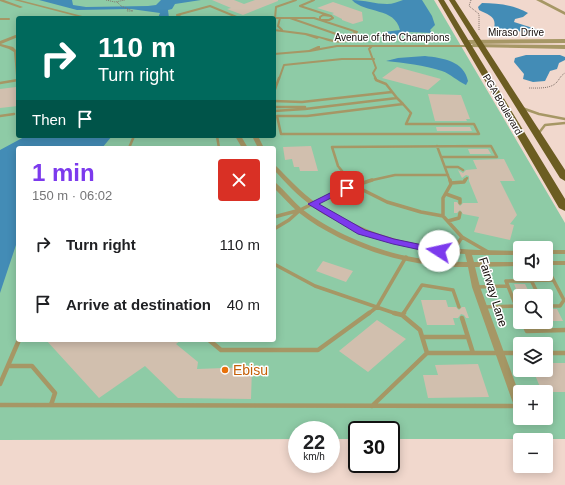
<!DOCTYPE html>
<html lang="en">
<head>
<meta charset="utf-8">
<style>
  body { margin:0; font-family:Helvetica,sans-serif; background:#f2f2f2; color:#202124; height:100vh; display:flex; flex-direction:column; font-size:15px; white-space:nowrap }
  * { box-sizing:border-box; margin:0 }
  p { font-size:13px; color:#757577 }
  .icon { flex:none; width:22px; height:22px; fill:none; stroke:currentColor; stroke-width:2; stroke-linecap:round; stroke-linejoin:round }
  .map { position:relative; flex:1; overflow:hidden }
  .side { position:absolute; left:16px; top:146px; width:260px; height:196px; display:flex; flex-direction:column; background:#fff; border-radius:4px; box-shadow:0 2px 10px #0003 }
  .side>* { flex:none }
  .banner { position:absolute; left:16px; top:16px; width:260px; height:122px; border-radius:4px; box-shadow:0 2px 10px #0003; background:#00695c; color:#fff; overflow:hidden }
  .controls { position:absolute; left:513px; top:241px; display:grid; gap:8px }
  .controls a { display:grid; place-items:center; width:40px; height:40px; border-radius:4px; background:#fff; box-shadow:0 2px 10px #0003; font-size:20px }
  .speed { position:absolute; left:288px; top:421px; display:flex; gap:8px; font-size:20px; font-weight:700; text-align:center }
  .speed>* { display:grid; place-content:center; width:52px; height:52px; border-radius:50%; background:#fff; box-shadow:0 2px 10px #0003; line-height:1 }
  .speed small { font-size:10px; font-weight:400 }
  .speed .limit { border:2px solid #111; border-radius:6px; background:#fff; color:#111 }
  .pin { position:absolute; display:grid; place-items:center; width:34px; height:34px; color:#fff; margin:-17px; border-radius:8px; box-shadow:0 2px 6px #0006 }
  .me { position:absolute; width:44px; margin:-22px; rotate:280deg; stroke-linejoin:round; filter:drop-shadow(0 0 3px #0008) }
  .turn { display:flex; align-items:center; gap:14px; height:84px; padding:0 16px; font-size:18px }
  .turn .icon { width:52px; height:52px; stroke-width:2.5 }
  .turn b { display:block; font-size:28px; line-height:34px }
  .then { display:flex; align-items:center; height:38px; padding:0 16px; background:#0003; gap:8px; font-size:15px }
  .round { display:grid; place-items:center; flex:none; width:42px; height:42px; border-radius:4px; background:#f2f2f2 }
  .summary { display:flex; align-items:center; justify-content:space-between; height:68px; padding:0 16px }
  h1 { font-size:24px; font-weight:800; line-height:30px; color:#7c3aed }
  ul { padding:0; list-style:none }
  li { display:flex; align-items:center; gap:12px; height:60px; padding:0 16px }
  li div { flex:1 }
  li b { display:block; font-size:15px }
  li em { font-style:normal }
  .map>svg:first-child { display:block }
</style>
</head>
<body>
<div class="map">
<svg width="565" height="485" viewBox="0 0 565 485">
  <rect width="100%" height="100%" fill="#f1d8cd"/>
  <path fill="#8ecba6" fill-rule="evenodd" d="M0,0H434L565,223V439H391V430H357V439H331V430H297V439L0,440ZM18,18H274V136H18ZM18,148H274V340H18ZM520,248H546V274H520ZM520,296H546V322H520ZM520,344H546V370H520ZM520,392H546V418H520Z"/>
  <path fill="#438cb6" d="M39,0H72L73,5L86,7L148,6L156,5L161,0H201L175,4L172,9L168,10L169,18H158L160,13L131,9L77,10Z
    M352,0C365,0 375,4 387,4C393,4 397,2 403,0C408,0 416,0 422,0L432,16L435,25L430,30L432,33L409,32L392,37L384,35V32L400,30C395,7 365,14 352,0Z
    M482,3C498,3 514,5 528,13L523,17L515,19L514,22L539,30L531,32L496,30L494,28C497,16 488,15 479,10L478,7Z
    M526,55H560L565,57V60L559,63L557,69L550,71L545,81L533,82L523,79L524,74L514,62L515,58Z
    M425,56C443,58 464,61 468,81L466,85C457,81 451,74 442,71C424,65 404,63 386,61L398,58Z
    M26,136H112L102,148H18V239L0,293V150Z"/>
  <path fill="#d1bfae" d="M212,0H234L244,4L255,0H278V1L243,15L227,9L231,8Z
    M333,2L362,12L363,21L353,24L342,20V19L332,14L334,13L317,8Z
    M397,67L441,79L428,90L382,78Z
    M16,87V88H18V106L0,108V89Z
    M428,94L461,95L470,119H466L467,121H435Z
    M436,127H470L472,131H437Z
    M311,146L318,171H300L299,167H294L292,159L285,160L283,147Z
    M468,149H488L491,154H470Z
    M504,159L515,181H500L517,215L510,224L514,225L510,240L474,232L479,217L463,214L460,210L457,213H454V202H457L460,206L463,203H478L469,181V176L466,175L462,178L458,170L463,173L466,170L477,169L473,160Z
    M323,261L353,271L346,282L316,271Z
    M514,284H525L531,296H519Z
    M421,300H446L448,307H456L459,310L462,307H465L469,318H466L464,315L461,314L458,318H453L455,325H427Z
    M546,309H557L563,321H546Z
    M377,320L406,339L368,372L339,351Z
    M46,340H181L176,344L198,362L197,369L252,367L251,399L178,398L145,366L99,398Z
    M546,363H565V392H542L533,370H546Z
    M478,364L489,397L428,398L423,375H438L435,365Z"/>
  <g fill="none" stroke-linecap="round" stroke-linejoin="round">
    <path stroke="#83736c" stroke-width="1" stroke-dasharray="1 1" stroke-linecap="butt" d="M106,0L115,2L125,0
      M471,0L469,6L479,14V30
      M117,2L121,6L133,11H127L128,9
      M529,88C537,88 550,89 556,83C560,79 560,76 565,73"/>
    <path stroke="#a69765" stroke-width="2" d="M314,0L300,6L331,16
      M323,15L331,16L333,18L329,20H320V17Z
      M183,18L177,15L210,6L239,18
      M238,18H290
      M275,18L276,7L296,0
      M280,18L278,26L282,30
      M290,18H314L357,32L348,36L339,35Z
      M0,19H9
      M372,46L369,49L376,68L373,73L376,79
      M279,79L284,65L342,59H374"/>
    <path stroke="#a69765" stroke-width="2.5" d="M0,83L18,80
      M274,92L279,78
      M397,98L403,104
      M274,101L302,102L392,92
      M403,104L411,113L406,124H474L479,134H281L277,116H307Z
      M274,107H305
      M522,108L539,114L565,119
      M274,111L305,109L397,98L386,84L376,80L375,78
      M0,116L14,114
      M538,134L545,125L565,123
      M217,136L219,148
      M437,146L450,181
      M129,148L134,136
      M445,167H458L463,170
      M350,181L338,166L332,147L491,146L497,157H441
      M368,181L395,175H448
      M465,181L467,178"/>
    <path stroke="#a69765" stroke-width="3.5" d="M349,180L361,189L387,202L421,212L443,216L462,237L488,252
      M451,183L464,182L465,180
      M446,194L460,199V203
      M443,216V198L451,184L450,180
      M274,217L300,210L339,191L372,180
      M448,221L459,218L460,213
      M274,229L289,220L299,211
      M450,251L457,245L462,237
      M274,264L315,286L397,314
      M546,266L564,300L560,306H546
      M531,280L539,296
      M476,287L508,286
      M483,307L520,306
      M368,314L377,307L406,257
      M403,314L422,285L453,290L459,307
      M519,314L506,281L553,280"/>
    <path stroke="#a69765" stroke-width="4.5" d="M394,313L402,315
      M404,313L402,315L420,330L427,353
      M519,313L520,315
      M462,318L473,353
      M523,322L527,331L565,330
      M422,337H468
      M209,340L221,350H318L369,313
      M546,353H565
      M8,366H32L55,393L51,405
      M0,384L19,340
      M0,405L518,406
      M372,406L427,353H520"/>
    <path fill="#a69765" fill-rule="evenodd" d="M0,0H4L23,7L20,8L0,1Z
      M14,0H20L90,18H83Z
      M274,29L306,33L334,40H347L349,41C340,45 328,41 319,38L317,39L305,35L274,31Z
      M18,34V37L1,44L13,47L18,52V77L16,76L14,52L9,49L0,46V41Z
      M337,45H470L472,46L470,47H337L310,52L274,55V53L309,50L318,46H320V48Z
      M235,136H241L248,148H242Z
      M252,136H258L264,148H258Z
      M274,165L276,166C289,179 301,192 316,203C326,211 339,217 351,222C405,249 460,250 520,251V255H472L474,262H520V266L475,267L480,287L520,396V410L516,409L514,406L472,287L468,267C455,267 443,267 431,265C386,260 333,240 298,212C289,204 282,196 274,188V182L276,183C285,191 293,201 302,209C333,233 379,252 417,258C434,261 450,262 467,262L465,254C422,252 382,243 344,224C333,219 321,214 312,206C298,196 286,183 274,170Z
      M546,250H565V254H546Z
      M546,261H565V265H546Z"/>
    <path fill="#a69765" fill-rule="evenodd" d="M536,0H542L565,12V15Z
      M565,39V43L467,44L464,42L467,40Z
      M473,44L565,45V49L471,47L470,46Z"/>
    <path fill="#6c5d22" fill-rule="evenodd" d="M438,0H444L565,199V211L559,208Z
      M449,0H455L565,170V181L560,178Z"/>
  </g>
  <path fill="#7c3aed" stroke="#51269a" d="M344,186H347L351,188L319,204L365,230L394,239L442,249L444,251L442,253L439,254L393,244L358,234L308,204Z"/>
  <circle fill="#e8710a" stroke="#fff" stroke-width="1.5" cx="225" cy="370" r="4"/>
  <g text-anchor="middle" stroke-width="3" stroke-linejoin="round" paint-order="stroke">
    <g font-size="10" fill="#130b08" stroke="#fff">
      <text x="516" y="36">Miraso Drive</text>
      <text x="392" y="41">Avenue of the Champions</text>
      <text transform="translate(503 104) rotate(60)" y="4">PGA Boulevard</text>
    </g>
    <g font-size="12" fill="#130b08" stroke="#fff">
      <text transform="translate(493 292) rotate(73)" y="4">Fairway Lane</text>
    </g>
    <g font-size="14" fill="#c56008" stroke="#fff" text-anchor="start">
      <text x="233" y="375">Ebisu</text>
    </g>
  </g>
</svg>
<div class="controls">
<a><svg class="icon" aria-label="sound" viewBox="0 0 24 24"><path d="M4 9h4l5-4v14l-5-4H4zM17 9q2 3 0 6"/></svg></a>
<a><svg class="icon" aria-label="search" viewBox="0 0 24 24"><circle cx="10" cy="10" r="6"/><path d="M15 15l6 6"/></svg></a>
<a><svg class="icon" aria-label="layers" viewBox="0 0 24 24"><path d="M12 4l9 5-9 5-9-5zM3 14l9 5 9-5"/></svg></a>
<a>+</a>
<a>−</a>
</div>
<div class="speed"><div>22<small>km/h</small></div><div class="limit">30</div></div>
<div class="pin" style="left:347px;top:188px;background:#d93025"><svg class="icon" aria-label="arrive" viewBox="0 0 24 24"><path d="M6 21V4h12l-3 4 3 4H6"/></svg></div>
<svg class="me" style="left:439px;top:251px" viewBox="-20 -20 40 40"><circle r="19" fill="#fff"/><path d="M0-13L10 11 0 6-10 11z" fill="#7c3aed"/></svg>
<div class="banner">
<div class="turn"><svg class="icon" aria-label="right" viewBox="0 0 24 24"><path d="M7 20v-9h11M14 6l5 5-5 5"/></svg><div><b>110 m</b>Turn right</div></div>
<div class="then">Then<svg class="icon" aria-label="arrive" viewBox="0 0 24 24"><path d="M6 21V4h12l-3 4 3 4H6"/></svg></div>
</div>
<section class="side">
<div class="summary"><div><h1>1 min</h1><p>150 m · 06:02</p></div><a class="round" style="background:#d93025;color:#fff"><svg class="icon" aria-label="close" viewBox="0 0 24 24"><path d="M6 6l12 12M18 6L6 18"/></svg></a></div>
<ul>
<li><svg class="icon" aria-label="right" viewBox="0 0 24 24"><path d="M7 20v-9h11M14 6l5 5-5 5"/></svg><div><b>Turn right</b></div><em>110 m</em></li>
<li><svg class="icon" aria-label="arrive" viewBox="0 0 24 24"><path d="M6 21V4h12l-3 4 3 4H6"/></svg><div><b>Arrive at destination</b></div><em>40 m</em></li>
</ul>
</section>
</div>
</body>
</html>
